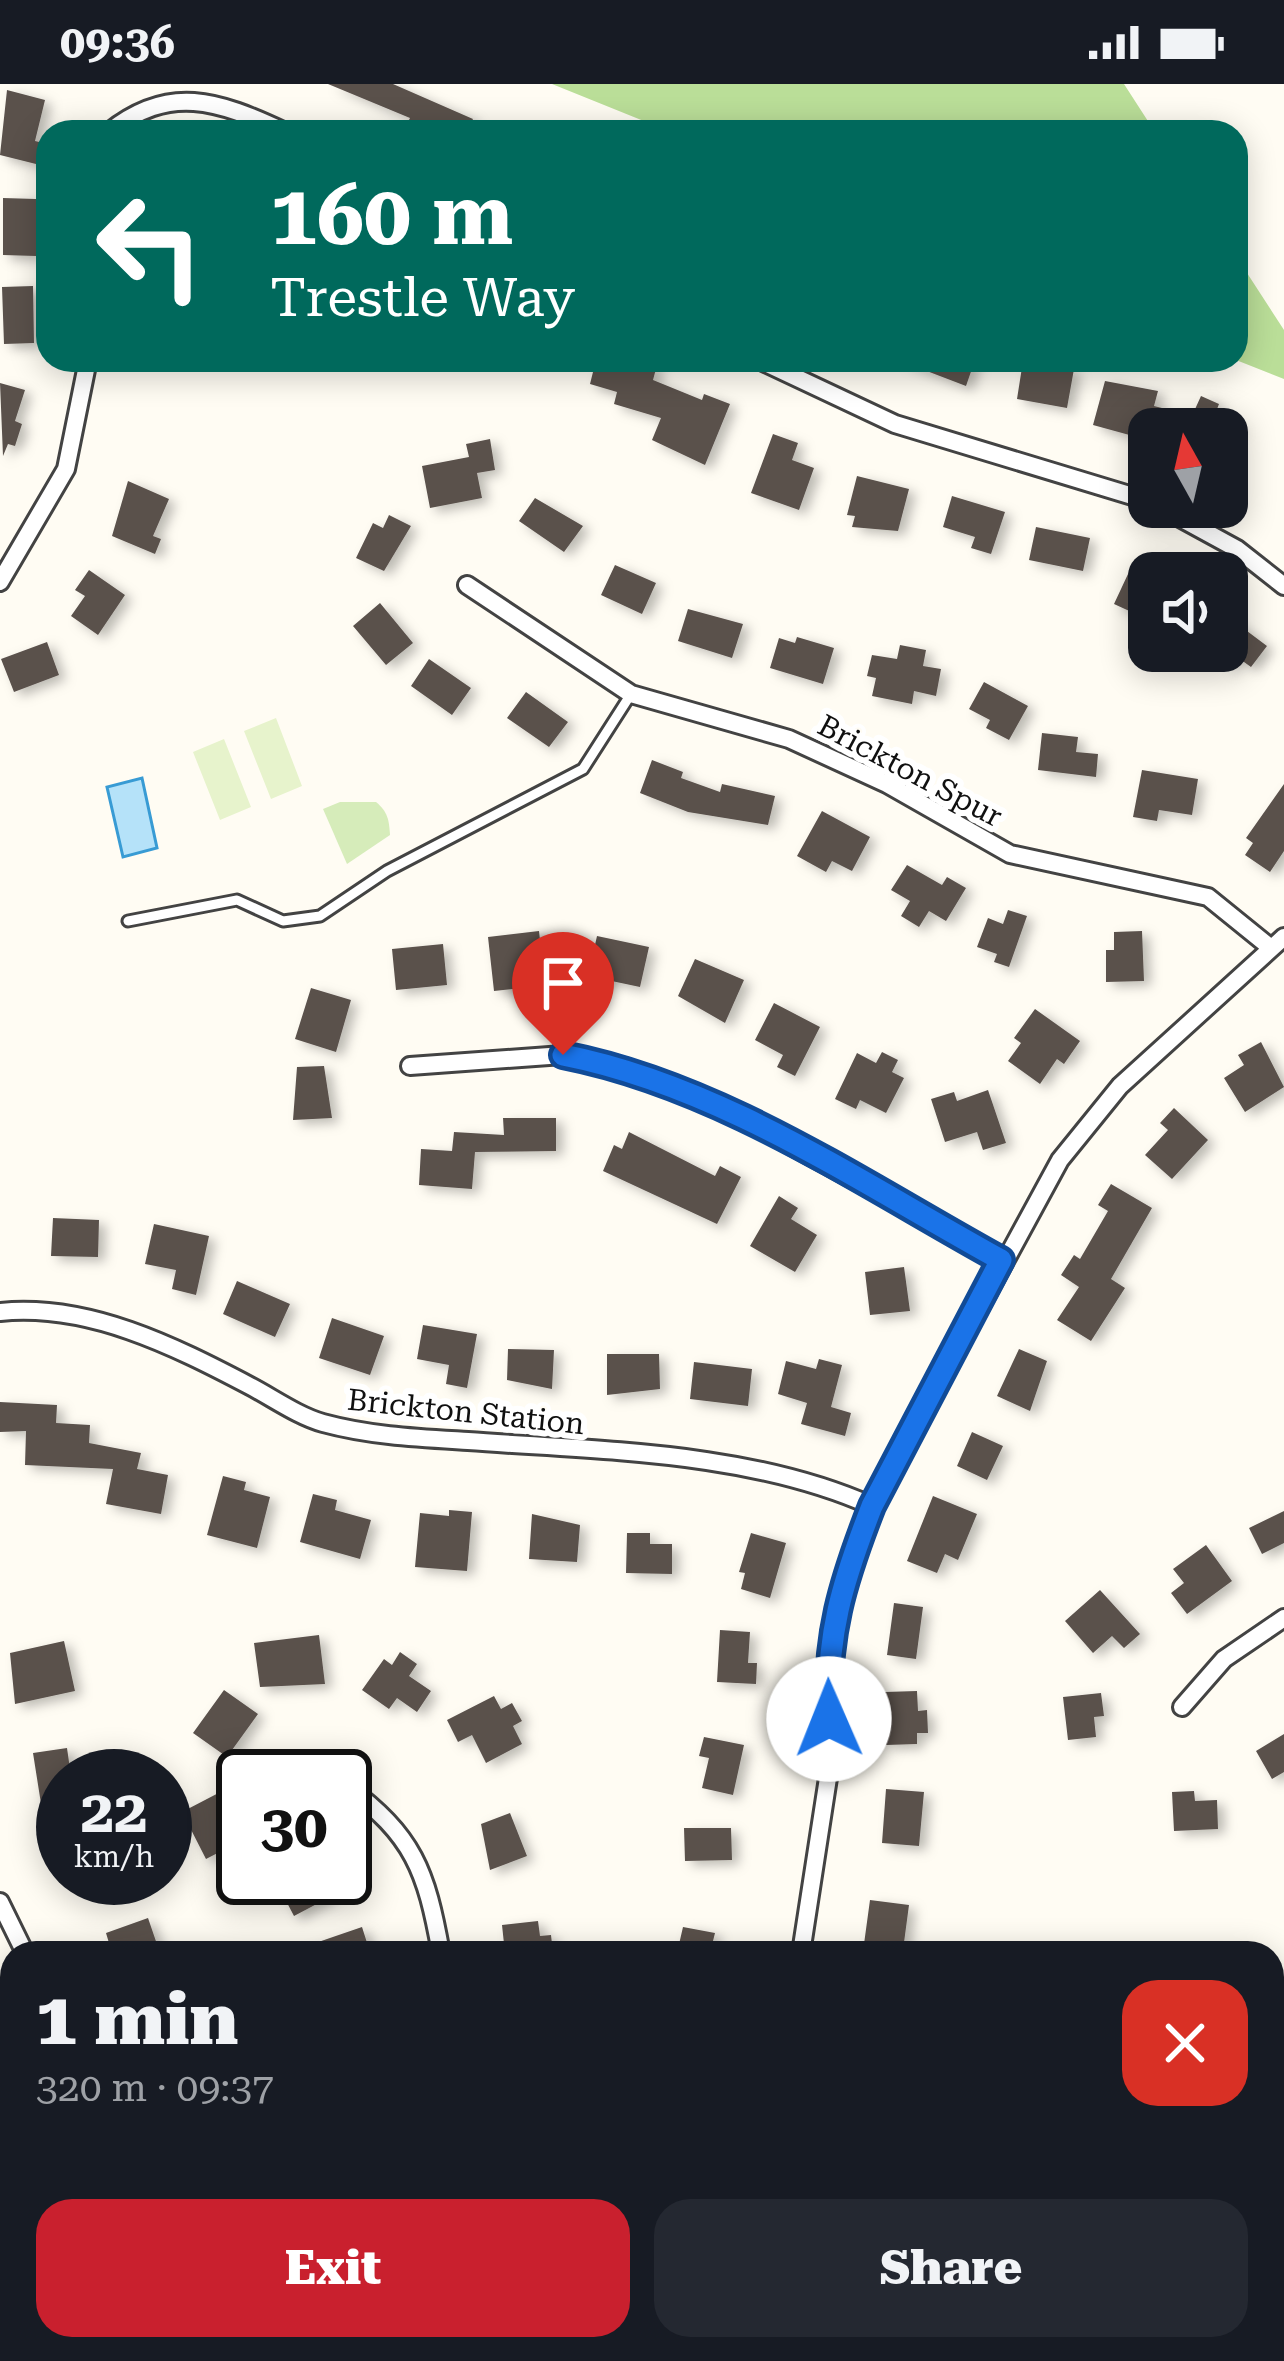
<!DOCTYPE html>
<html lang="en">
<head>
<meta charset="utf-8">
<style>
  body { margin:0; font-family:"Roboto Serif",serif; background:#242831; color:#f1f3f6; height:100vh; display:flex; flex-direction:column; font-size:45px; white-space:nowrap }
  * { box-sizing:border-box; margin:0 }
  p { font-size:39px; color:#9ea1a6 }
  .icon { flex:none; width:66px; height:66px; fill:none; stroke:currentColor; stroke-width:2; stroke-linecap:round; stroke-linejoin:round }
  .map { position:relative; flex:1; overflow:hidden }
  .drawer { position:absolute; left:0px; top:1857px; width:1284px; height:420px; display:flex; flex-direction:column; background:#171b24; border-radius:36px 36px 0 0; box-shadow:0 6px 30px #0003 }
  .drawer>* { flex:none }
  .guide { position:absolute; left:36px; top:36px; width:1212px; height:252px; border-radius:36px; box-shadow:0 6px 30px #0003; background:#00695c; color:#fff; overflow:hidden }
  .needle { width:78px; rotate:352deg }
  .buttons { position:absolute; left:1128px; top:324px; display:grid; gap:24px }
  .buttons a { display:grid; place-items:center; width:120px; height:120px; border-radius:24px; background:#171b24; box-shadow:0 6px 30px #0003; font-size:60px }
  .speed { position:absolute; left:36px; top:1665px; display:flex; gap:24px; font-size:60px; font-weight:700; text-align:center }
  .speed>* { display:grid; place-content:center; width:156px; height:156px; border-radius:50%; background:#171b24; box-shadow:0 6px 30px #0003; line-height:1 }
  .speed small { font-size:30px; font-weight:400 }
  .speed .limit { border:6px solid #111; border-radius:18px; background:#fff; color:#111 }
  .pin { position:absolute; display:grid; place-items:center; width:102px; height:102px; color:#fff; margin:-123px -51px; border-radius:50% 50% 50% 0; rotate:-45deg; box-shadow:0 0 12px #0007 }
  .pin .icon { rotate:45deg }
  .me { position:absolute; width:132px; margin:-66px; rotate:359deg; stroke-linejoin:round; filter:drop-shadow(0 0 9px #0008) }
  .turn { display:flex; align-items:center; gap:42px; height:252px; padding:0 36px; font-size:54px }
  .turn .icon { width:156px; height:156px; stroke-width:2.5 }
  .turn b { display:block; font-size:84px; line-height:102px }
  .round { display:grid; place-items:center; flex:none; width:126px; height:126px; border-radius:36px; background:#242831 }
  .head { display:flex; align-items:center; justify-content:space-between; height:204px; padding:0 36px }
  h1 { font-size:72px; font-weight:800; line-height:90px }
  .cta { display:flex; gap:24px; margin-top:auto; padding:24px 36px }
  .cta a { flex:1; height:138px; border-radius:36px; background:#c9202e; color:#fff; font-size:48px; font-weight:800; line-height:138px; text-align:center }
  .cta a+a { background:#242831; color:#f1f3f6 }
  .status { display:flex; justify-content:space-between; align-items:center; height:84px; padding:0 60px; background:#171b24; direction:ltr }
  .status svg { height:33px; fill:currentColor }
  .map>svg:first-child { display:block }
</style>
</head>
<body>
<div class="status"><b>09:36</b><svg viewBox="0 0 49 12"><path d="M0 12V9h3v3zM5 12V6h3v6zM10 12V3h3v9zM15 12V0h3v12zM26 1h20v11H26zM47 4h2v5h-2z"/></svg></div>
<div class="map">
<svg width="1284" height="2277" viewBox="0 0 1284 2277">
  <defs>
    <filter id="shadow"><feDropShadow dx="7" dy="4.5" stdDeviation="6" flood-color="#0004"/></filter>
  </defs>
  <rect width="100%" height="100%" fill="#fffcf3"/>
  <path fill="#d6ecba" d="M340,718H376C388,728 389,736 390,751L347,780L323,725Z"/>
  <path fill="#bade98" d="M552,0H1124L1155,48H671Z
    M1236,172L1284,246V295L1236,276Z"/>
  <path fill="#e7f3cc" d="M276,634L302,702L271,715L244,647Z
    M224,655L251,723L220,736L193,668Z"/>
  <path fill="#b5e2f9" stroke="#389bd4" stroke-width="3" d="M142,694L157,764L123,773L107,703Z"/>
  <path fill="#5a514c" filter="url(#shadow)" d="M328,0H393L473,35L467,48H419L406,42L410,34Z
    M7,6L45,16L35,57L48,60L44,82L0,71Z
    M3,114L36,115V172L3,171Z
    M33,202L34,259L4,260L2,203Z
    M596,276L657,281L653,296L702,316L704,310L730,320L705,381L652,356L661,334L614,320L617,308L590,300Z
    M898,276H975L966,302Z
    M1023,277L1074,285L1067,324L1017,315Z
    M1105,297L1158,307L1154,322L1162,324L1156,345H1147L1144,355L1093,341Z
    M0,299L25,306L15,337L22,340L15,362L8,360L3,372Z
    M1201,312L1219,320L1214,333L1242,345H1186Z
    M773,350L798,359L792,376L814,384L799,426L751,409Z
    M490,355L495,386L477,389L482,414L430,424L422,382L469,373L466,360Z
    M857,392L909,405L898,447L852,443L855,432L847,431Z
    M128,397L169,415L153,452L161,455L155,470L112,452Z
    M952,412L1005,428L991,470L971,464L975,453L943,443Z
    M535,414L583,442L564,468L519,437Z
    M389,431L411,442L384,487L356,474L373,439L383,444Z
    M1036,443L1090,454L1083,487L1029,476Z
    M1135,475L1149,481V536L1114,520Z
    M615,481L656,499L642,530L601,511Z
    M89,486L125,511L98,551L71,532L85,512L75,506Z
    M380,519L413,559L386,581L353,542Z
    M688,525L743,540L732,574L678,557Z
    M1227,532L1267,562L1251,583L1237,573L1227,587Z
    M797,553L834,564L823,600L770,584L779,554L795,559Z
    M47,558L59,591L14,608L1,575Z
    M900,561L926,566L923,582L941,585L936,612L914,607L912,620L872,612L876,594L867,592L872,571L897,575Z
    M429,575L471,604L452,631L411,602Z
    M984,598L1028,622L1009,656L986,644L990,636L969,625Z
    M526,608L568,638L549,663L507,634Z
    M1042,649L1078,653L1076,668L1098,670L1096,693L1038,686Z
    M652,676L683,688L681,694L720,708L722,700L775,712L768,741L688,728L640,709Z
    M1142,686L1198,695L1192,731L1159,726L1157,737L1133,733Z
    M1284,700V767L1270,788L1245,771L1253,759L1246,754Z
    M822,727L870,753L852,787L832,777L826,788L797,772Z
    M907,781L942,801L947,793L966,804L946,837L929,827L919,843L901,832L910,817L891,806Z
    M1008,826L1027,832L1009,883L994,878L997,870L977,863L988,834L1003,840Z
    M539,847L546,910L523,912L522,904L494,907L488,853Z
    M1142,847L1144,897L1106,898V866H1114V848Z
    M597,852L649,863L640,903L588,892Z
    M443,860L447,901L396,906L392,865Z
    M695,875L744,896L725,939L678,912Z
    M311,904L351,916L336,968L295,955Z
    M774,919L820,943L795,992L777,983L783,971L755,956Z
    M1035,925L1080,957L1064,980L1057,975L1040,1000L1008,977L1021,959L1014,954Z
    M1261,958L1284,1003L1245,1028L1224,994L1244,981L1238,971Z
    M882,968L898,976L892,988L904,994L886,1029L860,1016L856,1025L835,1015L857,969L876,979Z
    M324,982L332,1034L293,1036L297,983Z
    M988,1006L1006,1059L983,1066L977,1048L945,1058L931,1015L954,1008L957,1017Z
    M1174,1024L1208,1056L1172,1095L1145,1071L1168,1046L1160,1039Z
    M503,1034H556V1067L475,1068L472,1105L419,1101L421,1065L452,1067L454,1048L504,1051Z
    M629,1048L715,1092L720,1082L741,1093L717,1140L603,1087L614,1061L622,1065Z
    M1111,1100L1152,1124L1111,1195L1125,1204L1091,1257L1057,1236L1079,1203L1061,1191L1074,1171L1080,1175L1108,1127L1098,1121Z
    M779,1112L798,1124L791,1135L817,1151L795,1188L750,1162Z
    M53,1134L99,1136L98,1173L51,1172Z
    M154,1140L209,1152L196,1211L172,1205L176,1186L145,1180Z
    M904,1183L910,1227L870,1231L865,1188Z
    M237,1197L290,1220L275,1253L223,1230Z
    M332,1234L384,1252L370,1291L319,1274Z
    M423,1241L477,1250L467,1304L446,1300L449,1281L417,1275Z
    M508,1265L554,1266L552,1305L507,1296Z
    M1019,1265L1047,1277L1030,1327L997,1312Z
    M607,1270H659L660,1305L607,1311Z
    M819,1275L842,1281L831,1323L851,1329L845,1352L801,1340L807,1319L778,1310L786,1277L816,1285Z
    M694,1278L752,1285L748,1322L690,1315Z
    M0,1318L57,1321L56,1339L90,1341L89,1359L141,1369L137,1385L168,1391L161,1430L106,1420L113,1385L25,1381L26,1347L0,1348Z
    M972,1348L1003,1362L987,1396L957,1382Z
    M223,1392L246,1398L244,1406L270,1413L257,1464L207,1451Z
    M313,1410L337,1416L335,1426L371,1436L360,1475L300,1458Z
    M933,1412L977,1430L958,1476L945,1470L937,1489L907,1477Z
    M449,1426L472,1428L467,1487L415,1483L420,1429L449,1432Z
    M1284,1427V1459L1262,1470L1249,1444Z
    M532,1430L580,1441L577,1478L529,1475Z
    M627,1449H650V1460H672V1490L626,1489Z
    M751,1449L786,1459L770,1514L741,1505L745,1489L739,1488Z
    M1206,1461L1232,1497L1187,1530L1171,1509L1184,1499L1173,1485Z
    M1100,1506L1140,1550L1124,1564L1112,1552L1093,1569L1065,1537Z
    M894,1519L923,1523L916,1575L887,1571Z
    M720,1546L750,1548L748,1579H757L756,1600L717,1598Z
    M319,1551L325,1600L260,1603L254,1559Z
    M64,1557L75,1607L15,1620L10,1569Z
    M400,1568L417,1580L409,1592L431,1607L417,1628L397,1614L389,1625L362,1606L384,1575L392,1581Z
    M224,1606L258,1630L227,1673L193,1649Z
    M917,1607L918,1627L927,1626L928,1649H917V1660L886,1661L885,1608Z
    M1101,1609L1104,1632L1094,1633L1096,1653L1068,1656L1063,1613Z
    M494,1612L501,1625L512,1619L522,1637L513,1642L522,1660L486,1679L472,1651L458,1658L447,1636Z
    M1284,1650V1688L1272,1695L1256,1667Z
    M704,1653L744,1661L733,1711L702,1704L709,1674L699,1672Z
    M67,1664L71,1692H63V1723L42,1726L33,1669Z
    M230,1703L239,1722L224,1730L239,1758L206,1775L182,1728Z
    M886,1705L924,1708L919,1762L882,1759Z
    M1194,1707L1195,1717L1217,1716L1218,1745L1174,1747L1172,1708Z
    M510,1729L527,1772L490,1786L481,1740Z
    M684,1744H731L732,1776L685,1777Z
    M274,1794H321L330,1813L294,1832Z
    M870,1816L909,1821L903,1866L864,1860Z
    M148,1834L160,1869H112L106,1849Z
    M538,1837L540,1852L551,1851L553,1869H505L502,1841Z
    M362,1843L369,1865L295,1869V1866Z
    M683,1843L715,1849L710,1869H677Z"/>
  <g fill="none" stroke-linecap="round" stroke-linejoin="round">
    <g stroke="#434343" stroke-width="15">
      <path id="service" d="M128,837L237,816L283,837L320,832L387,787L583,685L631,610"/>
    </g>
    <g stroke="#434343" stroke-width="22">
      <path id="minor" d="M109,48C169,0 217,16 285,48
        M759,276L895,340L1149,417
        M1160,423L1237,465L1284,502
        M0,498L66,385L88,276
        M467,501L631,610L789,655L887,700L1010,770L1208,813L1271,864
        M410,982L563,971L625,983L700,1012L1001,1176
        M0,1228C88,1219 174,1262 250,1302C273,1314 298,1332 323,1339C371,1352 419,1354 468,1357C601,1367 749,1367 872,1422
        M1182,1623L1224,1575L1284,1534
        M328,1688L334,1692
        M345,1701C414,1752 426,1786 441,1869
        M0,1818L25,1869
        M801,1869L830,1681V1549L872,1422L1060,1076L1120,1002L1284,853
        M1272,1976L1284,1969
        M55,2265L63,2277
        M387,2265L390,2277
        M628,2277L638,2265"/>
    </g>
    <use href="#service" stroke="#fff" stroke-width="9"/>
    <use href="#minor" stroke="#fff" stroke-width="16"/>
  </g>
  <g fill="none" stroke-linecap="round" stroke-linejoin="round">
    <g stroke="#114b97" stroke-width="30">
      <path id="route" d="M563,971C721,1002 861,1099 1001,1176L872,1422C842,1499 826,1551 829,1635"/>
    </g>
    <use href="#route" stroke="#1a73e8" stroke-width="21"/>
  </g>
  <g text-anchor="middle" stroke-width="12" stroke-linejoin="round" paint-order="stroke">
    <g font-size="30" fill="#101010" stroke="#fff">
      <text transform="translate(910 687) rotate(28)" y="10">Brickton Spur</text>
      <text transform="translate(466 1328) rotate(6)" y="10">Brickton Station</text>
    </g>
  </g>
</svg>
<div class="buttons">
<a><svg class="needle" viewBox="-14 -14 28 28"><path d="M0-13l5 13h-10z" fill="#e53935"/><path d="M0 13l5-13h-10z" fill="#9ea1a6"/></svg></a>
<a><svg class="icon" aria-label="sound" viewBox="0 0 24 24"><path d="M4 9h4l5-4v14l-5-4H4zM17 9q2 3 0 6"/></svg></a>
</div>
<div class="speed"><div>22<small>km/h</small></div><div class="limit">30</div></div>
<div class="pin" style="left:563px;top:971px;background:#d93025"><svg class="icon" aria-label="arrive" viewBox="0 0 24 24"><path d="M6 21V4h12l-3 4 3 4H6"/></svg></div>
<svg class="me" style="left:829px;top:1635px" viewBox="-20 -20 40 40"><circle r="19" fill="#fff"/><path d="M0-13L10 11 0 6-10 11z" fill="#1a73e8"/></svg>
<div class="guide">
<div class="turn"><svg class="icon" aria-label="left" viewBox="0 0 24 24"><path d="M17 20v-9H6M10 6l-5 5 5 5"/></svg><div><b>160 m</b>Trestle Way</div></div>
</div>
<section class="drawer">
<div class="head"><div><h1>1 min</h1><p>320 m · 09:37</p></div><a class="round" style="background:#d93025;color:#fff"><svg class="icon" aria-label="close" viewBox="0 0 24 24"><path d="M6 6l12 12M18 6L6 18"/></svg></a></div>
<div class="cta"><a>Exit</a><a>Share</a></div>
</section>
</div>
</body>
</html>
